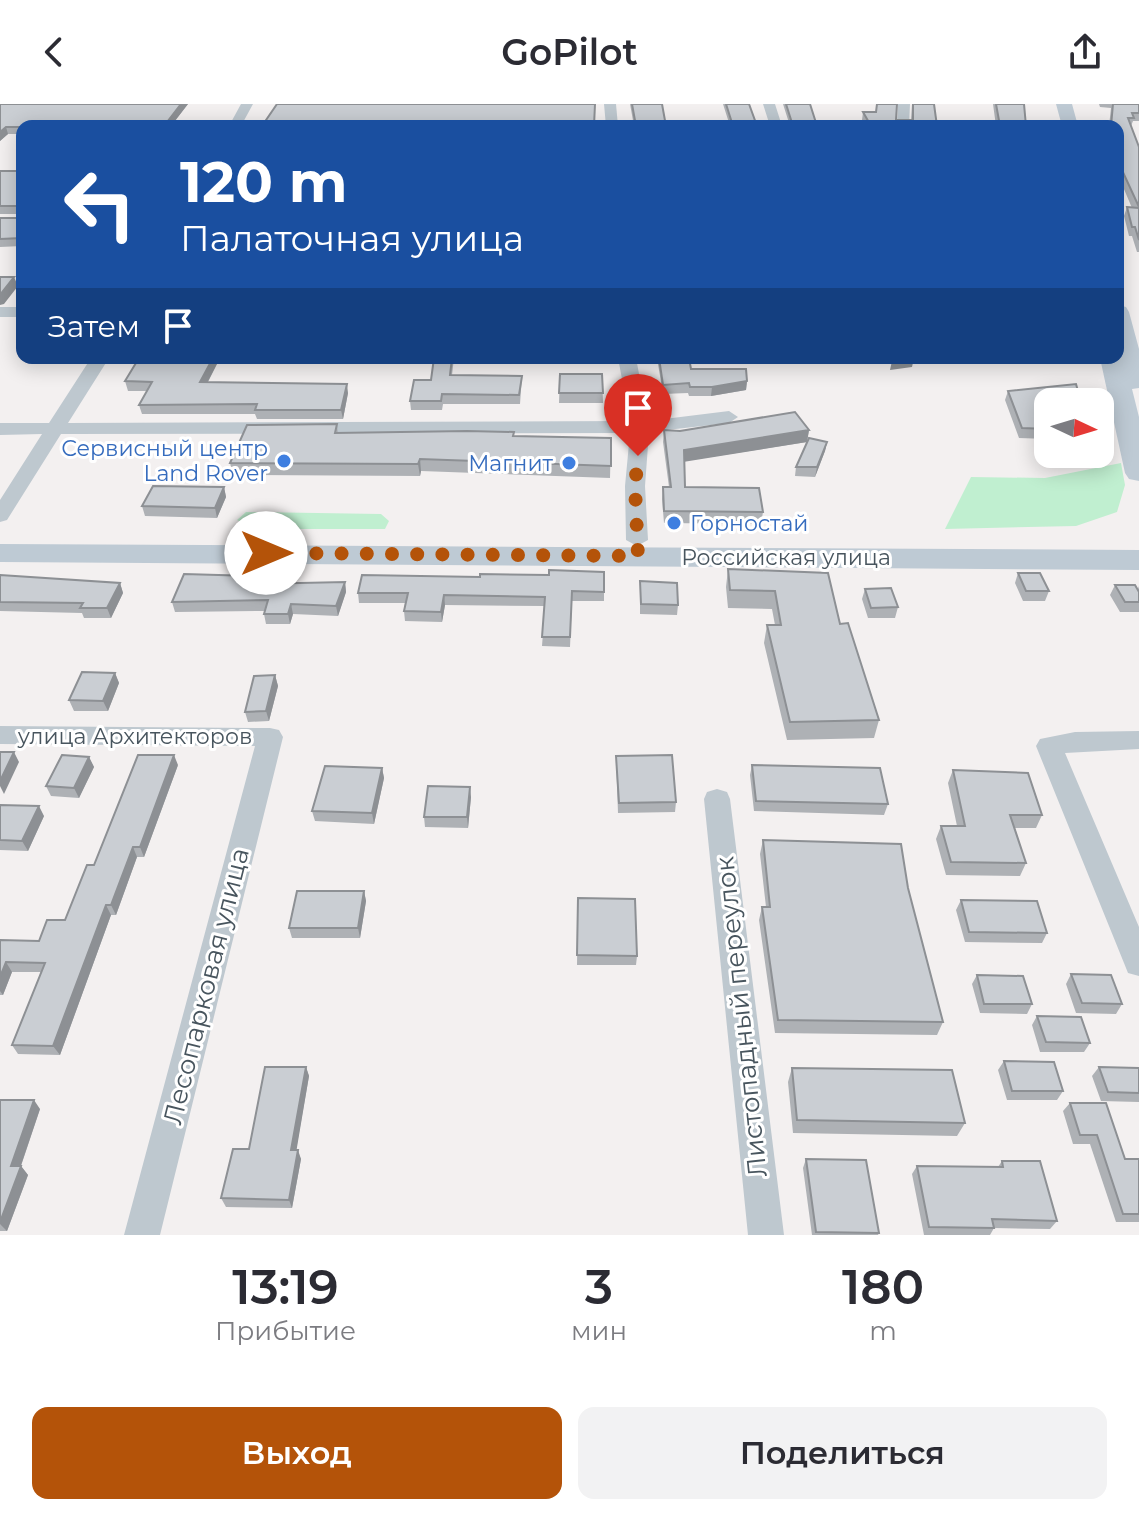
<!DOCTYPE html>
<html lang="ru">
<head>
<meta charset="utf-8">
<style>
  body { margin:0; font-family:Montserrat,sans-serif; background:#f2f2f3; color:#2b2b33; height:100vh; display:flex; flex-direction:column; font-size:30px; white-space:nowrap }
  * { box-sizing:border-box; margin:0 }
  p { font-size:26px; color:#7c7c81 }
  .icon { flex:none; width:44px; height:44px; fill:none; stroke:currentColor; stroke-width:2; stroke-linecap:round; stroke-linejoin:round }
  .map { position:relative; height:1131px; overflow:hidden }
  .sheet { display:flex; flex-direction:column; background:#fff; flex:1 }
  .sheet>* { flex:none }
  .banner { position:absolute; left:16px; top:16px; width:1108px; height:244px; border-radius:16px; box-shadow:0 4px 20px #0003; background:#1a4fa0; color:#fff; overflow:hidden }
  .needle { width:52px; rotate:94deg }
  .controls { position:absolute; left:1034px; top:284px; display:grid; gap:16px }
  .controls a { display:grid; place-items:center; width:80px; height:80px; border-radius:16px; background:#fff; box-shadow:0 4px 20px #0003; font-size:40px }
  .pin { position:absolute; display:grid; place-items:center; width:68px; height:68px; color:#fff; margin:-82px -34px; border-radius:50% 50% 50% 0; rotate:-45deg; box-shadow:0 0 8px #0007 }
  .pin .icon { rotate:45deg }
  .me { position:absolute; width:88px; margin:-44px; rotate:90deg; stroke-linejoin:round; filter:drop-shadow(0 0 6px #0008) }
  .turn { display:flex; align-items:center; gap:28px; height:168px; padding:0 32px; font-size:36px }
  .turn .icon { width:104px; height:104px; stroke-width:2.5 }
  .turn b { display:block; font-size:56px; line-height:68px }
  .then { display:flex; align-items:center; height:76px; padding:0 32px; background:#0003; gap:16px; font-size:30px }
  .eta { display:flex; justify-content:space-evenly; align-items:center; height:136px; text-align:center }
  .eta b { font-size:48px; font-weight:600; line-height:56px }
  .action { display:flex; gap:16px; margin-top:auto; padding:16px 32px }
  .action a { flex:1; height:92px; border-radius:16px; background:#b45309; color:#fff; font-size:32px; font-weight:600; line-height:92px; text-align:center }
  .action a+a { background:#f2f2f3; color:#2b2b33 }
  header { display:flex; justify-content:space-between; align-items:center; height:104px; padding:0 32px; background:#fff; font-size:36px; font-weight:600 }
  .map>svg:first-child { display:block }
</style>
</head>
<body>
<header><svg class="icon" aria-label="back" viewBox="0 0 24 24"><path d="M15 5l-7 7 7 7"/></svg>GoPilot<svg class="icon" aria-label="share" viewBox="0 0 24 24"><path d="M12 15V3M7 8l5-5 5 5M5 13v7h14v-7"/></svg></header>
<div class="map">
<svg width="1139" height="1131" viewBox="0 0 1139 1131">
  <rect width="100%" height="100%" fill="#f3f0f0"/>
  <path fill="#c0efd0" d="M1121,359L1125,381L1117,408L1076,422L945,425L971,373L1045,374Z
    M246,408L381,410L389,417L385,425H256L237,416Z"/>
  <g fill="none" stroke-linecap="round" stroke-linejoin="round">
    <path fill="#bec8cf" fill-rule="evenodd" d="M241,0H253L241,22H229Z
      M604,0H616L618,22H606Z
      M763,0H775L782,22H770Z
      M898,0H910L909,22H897Z
      M0,203H22V213H0Z
      M91,254H109L68,319L630,317L618,254H636L648,317L729,307L738,313L729,319L649,328L645,382L648,436L637,442L626,436L625,382L630,329L61,330L7,416L0,418V396L42,330L0,331V319H49Z
      M0,622L270,624L279,626L283,633L160,1131H124L255,642L0,640Z
      M1139,627V645L1065,649L1139,823V872L1128,869L1124,859L1036,642L1040,635L1075,628Z
      M717,685L727,688L730,695L784,1131H748L704,695L707,688Z"/>
    <path fill="#becad4" fill-rule="evenodd" d="M1056,0H1072L1078,22H1062Z
      M1118,201L1126,203L1129,208L1139,245V284L1132,285L1139,313V377L1129,375L1125,369L1100,254H1118Z
      M0,440L1139,446V466L0,458Z"/>
  </g>
  <path fill="#aeb1b5" d="M0,0H188L171,22H22V30H8L0,37Z
    M630,0H662L666,22H634Z
    M723,0H749L757,22H730Z
    M783,0H810L817,22H790Z
    M912,0H934L937,22H865L862,16L863,8H876L896,16H911Z
    M993,0H1024L1026,22H996Z
    M1099,0H1139V17H1133L1131,22L1139,43V148H1137L1132,132H1129L1124,112L1127,103L1132,104L1118,71V22H1109L1111,4L1100,3Z
    M0,67H22V142L0,143V114H22V110H0Z
    M22,179V194H20L17,185Z
    M135,254H220L208,278L348,289L343,315H257L255,310H142L139,301L147,287H128L125,277L137,258Z
    M434,254H454L452,271L522,272L520,300H443L442,306H411L410,297L431,276Z
    M657,254H689L691,265L747,277L746,286L711,292H689L688,289L663,290Z
    M560,270H602L603,299H559Z
    M1008,287L1048,298V335L1019,334L1005,296Z
    M337,320L338,329L611,334L610,374L421,367L420,372L233,371L230,359Z
    M664,326H809L807,338L684,357L685,383L763,408L761,420L664,419L662,395L663,383H669L663,338Z
    M827,338L825,347L815,373L795,372L796,363Z
    M224,383L226,393L217,414L145,412L142,402Z
    M728,465L828,469L840,520L879,616L874,634L787,636L764,539L767,521H775L772,505L728,504L726,483Z
    M604,468V497H572L570,543L542,542L545,502L445,501L442,518L405,517L404,507L405,499H359L358,489L480,473Z
    M1018,469L1049,487L1045,497H1023L1015,479Z
    M0,470L1,471L120,479L123,489L111,514H84L82,509L0,507Z
    M252,472L254,479L345,478L346,488L338,512L293,510L290,520H266L264,510L265,507L175,508L172,498Z
    M640,477L678,501L677,511L640,510Z
    M1115,481L1138,485L1139,482V508H1120L1110,491Z
    M865,485L898,503L895,514H868L862,495Z
    M115,569L119,579L108,607H74L69,596Z
    M275,571L278,582L269,617L248,618L245,608Z
    M616,652L676,698L675,708L618,709Z
    M89,653L94,663L79,694L51,692L46,682Z
    M178,661L144,753H137L116,811H111L60,951L18,950L12,941L41,868H12L3,891H0V836L39,837L65,816L94,761Z
    M752,661L888,700L884,711L754,707L750,671Z
    M382,664L384,674L374,720L315,717L312,707Z
    M953,666L1042,711L1036,724H1015L1026,759L1020,772L946,771L936,735L941,722H957L948,679Z
    M471,693L468,724L425,723L424,713Z
    M0,701L44,712L28,747L0,746Z
    M763,736L908,784L943,918L937,931L775,929L759,816L762,803H766L760,750Z
    M364,787L366,797L360,834H292L289,824Z
    M578,794L637,852L636,861H577Z
    M961,796L1047,829L1042,839L965,838L956,806Z
    M1071,870L1122,900L1116,910L1076,909L1066,880Z
    M977,871L1032,900L1027,910L980,909L972,880Z
    M1037,912L1090,939L1084,948H1040L1032,921Z
    M1004,957L1063,987L1057,996H1007L998,966Z
    M306,963L309,972L296,1046L301,1055L292,1104L226,1103L221,1094L249,1045Z
    M1099,963L1139,964V998L1101,997L1092,972Z
    M792,964L965,1019L957,1032L793,1029L788,978Z
    M0,996L40,1005L21,1062L28,1071L7,1127H0Z
    M1070,999L1125,1055H1139V1118H1116L1090,1040H1073L1063,1007Z
    M806,1055L879,1129L878,1131H812L803,1064Z
    M1002,1057L1057,1117L1050,1125L994,1124L990,1131H924L912,1070L917,1062L998,1063Z"/>
  <path fill="#8d9094" d="M181,0H188L171,22H164Z
    M6,23L8,30L0,37V28Z
    M14,173L18,182L4,200L0,201V191Z
    M213,254H220L203,287L200,278Z
    M914,254L912,263L890,266L892,257Z
    M985,254H1015L983,258Z
    M747,277L746,286L711,292L712,283Z
    M347,280L348,289L343,315L341,306Z
    M809,326L807,338L683,358L684,346Z
    M827,338L825,347L815,373L817,363Z
    M420,355L421,367L420,372L418,360Z
    M224,383L226,393L217,414L215,404Z
    M345,478L346,488L338,512L336,502Z
    M120,479L123,489L111,514L107,504Z
    M444,491L445,501L442,518L441,508Z
    M291,500L293,510L290,520L288,510Z
    M115,569L119,579L108,607L103,597Z
    M275,571L278,582L269,617L266,607Z
    M14,648L19,658L4,690L0,682V677Z
    M174,651L178,661L144,753L140,743Z
    M89,653L94,663L79,694L74,684Z
    M382,664L384,674L374,720L372,709Z
    M470,683L471,693L468,724L467,713Z
    M39,702L44,712L28,747L22,737Z
    M133,743L137,753L116,811L111,801Z
    M364,787L366,797L360,834L358,824Z
    M106,801L111,811L60,951L53,942Z
    M6,858L12,868L3,891L0,887V873Z
    M306,963L309,972L295,1055L291,1046Z
    M34,996L40,1005L18,1070L11,1062Z
    M298,1046L301,1055L292,1104L289,1096Z
    M21,1062L28,1071L7,1127L0,1120V1118Z"/>
  <path fill="#caced3" stroke="#8d9094" stroke-width="2" d="M0,0H181L164,22H22V23H6L0,28Z
    M277,0H595L594,22H262Z
    M632,0H662L666,22H636Z
    M726,0H749L757,22H733Z
    M786,0H810L817,22H793Z
    M877,0H897L896,16H913V0H934L937,22H871L863,8H876Z
    M996,0H1024L1026,22H1000Z
    M1113,0H1139V9H1132L1134,14H1128L1139,43V103L1121,64L1118,53V22H1111Z
    M0,67H22V134L0,135V114H22V102H0Z
    M1127,103L1139,104V136L1135,123H1132Z
    M0,173H14L0,191Z
    M139,254H213L200,278L347,280L341,306H255L257,300L139,301L152,278L125,277Z
    M434,254H452L450,271L522,272L519,291L442,290L441,297H410L414,276H431Z
    M659,254H689L691,265H746L747,277L712,283H690L689,279L663,281Z
    M892,254H910L892,257Z
    M560,270H602L603,289H559Z
    M1076,280L1081,298H1048V325L1022,324L1008,287Z
    M795,308L809,326L684,346L685,383L759,384L763,408L664,407L663,383H671L664,326L680,327Z
    M337,320L335,329L467,327L514,328L513,332L611,334V362L420,355L418,360L230,359L247,321Z
    M809,334L827,338L817,363H796Z
    M153,382L224,383L215,404L142,402Z
    M728,465L828,469L840,520L848,519L879,616L790,618L767,521H781L775,487L730,486Z
    M549,466L604,468V488L572,487L570,533H542L545,493L444,491L441,508L404,507L408,489H358L362,471L480,473V470L549,471Z
    M1018,469H1040L1049,487H1026Z
    M184,470L252,472L250,480L345,478L336,502L291,500L288,510H264L268,496L172,498Z
    M0,471L120,479L107,504H80L83,499L0,498Z
    M640,477L677,479L678,501L641,500Z
    M1115,481H1135L1139,488V498H1125Z
    M891,484L898,503L871,504L865,485Z
    M82,568L115,569L103,597L69,596Z
    M275,571L266,607L245,608L254,572Z
    M0,648H14L0,677Z
    M62,651L89,653L74,684L46,682Z
    M138,651H174L140,743H133L111,801H106L53,942L12,941L45,859L6,858L0,873V836L39,837L47,816H65L87,761H94Z
    M672,651L676,698L619,699L616,652Z
    M752,661L880,664L888,700L756,697Z
    M325,662L382,664L372,709L312,707Z
    M953,666L1028,669L1042,711H1010L1026,759L951,758L941,722H965Z
    M428,682L470,683L467,713H424Z
    M0,701L39,702L22,737L0,736Z
    M763,736L901,740L908,784L943,918L778,916L762,803H770Z
    M297,787H364L358,824H289Z
    M578,794L635,795L637,852L577,851Z
    M961,796L1037,797L1047,829L969,828Z
    M1071,870L1111,871L1122,900L1082,899Z
    M977,871L1023,872L1032,900H984Z
    M1037,912L1081,913L1090,939L1046,938Z
    M1004,957L1054,958L1063,987H1012Z
    M265,963H306L291,1046H298L289,1096L221,1094L233,1045H249Z
    M1099,963L1139,964V989L1108,988Z
    M792,964L952,966L965,1019L797,1016Z
    M0,996H34L11,1062H21L0,1118Z
    M1070,999H1106L1125,1055H1139V1110H1123L1097,1031H1080Z
    M806,1055L866,1056L879,1129L816,1128Z
    M1002,1057H1040L1057,1117L992,1115L994,1124L929,1123L917,1062L1003,1063Z"/>
  <g fill="none" stroke-linecap="round" stroke-linejoin="round">
    <path stroke="#b45309" stroke-width="14" stroke-dasharray="0 25.2" d="M266,449L638,452L635,382L638,352"/>
  </g>
  <g fill="#3f7fe0" stroke="#fff" stroke-width="3">
    <circle cx="284" cy="357" r="8"/>
    <circle cx="569" cy="359" r="8"/>
    <circle cx="674" cy="419" r="8"/>
  </g>
  <g text-anchor="middle" stroke-width="6" stroke-linejoin="round" paint-order="stroke">
    <g font-size="22" fill="#366cbe" stroke="#fff" text-anchor="end">
      <text x="268" y="352">Сервисный центр<tspan x="268" dy="25">Land Rover</tspan></text>
      <text x="553" y="367">Магнит</text>
      <text x="690" y="427" text-anchor="start">Горностай</text>
    </g>
    <g font-size="22" fill="#48555e" stroke="#fff">
      <text x="786" y="461">Российская улица</text>
      <text x="135" y="640">улица Архитекторов</text>
    </g>
    <g font-size="26" fill="#48555e" stroke="#fff">
      <text transform="translate(206 882) rotate(-76)" y="9">Лесопарковая улица</text>
      <text transform="translate(741 913) rotate(-96)" y="9">Листопадный переулок</text>
    </g>
  </g>
</svg>
<div class="controls">
<a><svg class="needle" viewBox="-14 -14 28 28"><path d="M0-13l5 13h-10z" fill="#e53935"/><path d="M0 13l5-13h-10z" fill="#7c7c81"/></svg></a>
</div>
<div class="pin" style="left:638px;top:352px;background:#d93025"><svg class="icon" aria-label="arrive" viewBox="0 0 24 24"><path d="M6 21V4h12l-3 4 3 4H6"/></svg></div>
<svg class="me" style="left:266px;top:449px" viewBox="-20 -20 40 40"><circle r="19" fill="#fff"/><path d="M0-13L10 11 0 6-10 11z" fill="#b45309"/></svg>
<div class="banner">
<div class="turn"><svg class="icon" aria-label="left" viewBox="0 0 24 24"><path d="M17 20v-9H6M10 6l-5 5 5 5"/></svg><div><b>120 m</b>Палаточная улица</div></div>
<div class="then">Затем<svg class="icon" aria-label="arrive" viewBox="0 0 24 24"><path d="M6 21V4h12l-3 4 3 4H6"/></svg></div>
</div>
</div>
<section class="sheet">
<div class="eta">
<div><b>13:19</b><p>Прибытие</p></div>
<div><b>3</b><p>мин</p></div>
<div><b>180</b><p>m</p></div>
</div>
<div class="action"><a>Выход</a><a>Поделиться</a></div>
</section>
</body>
</html>
